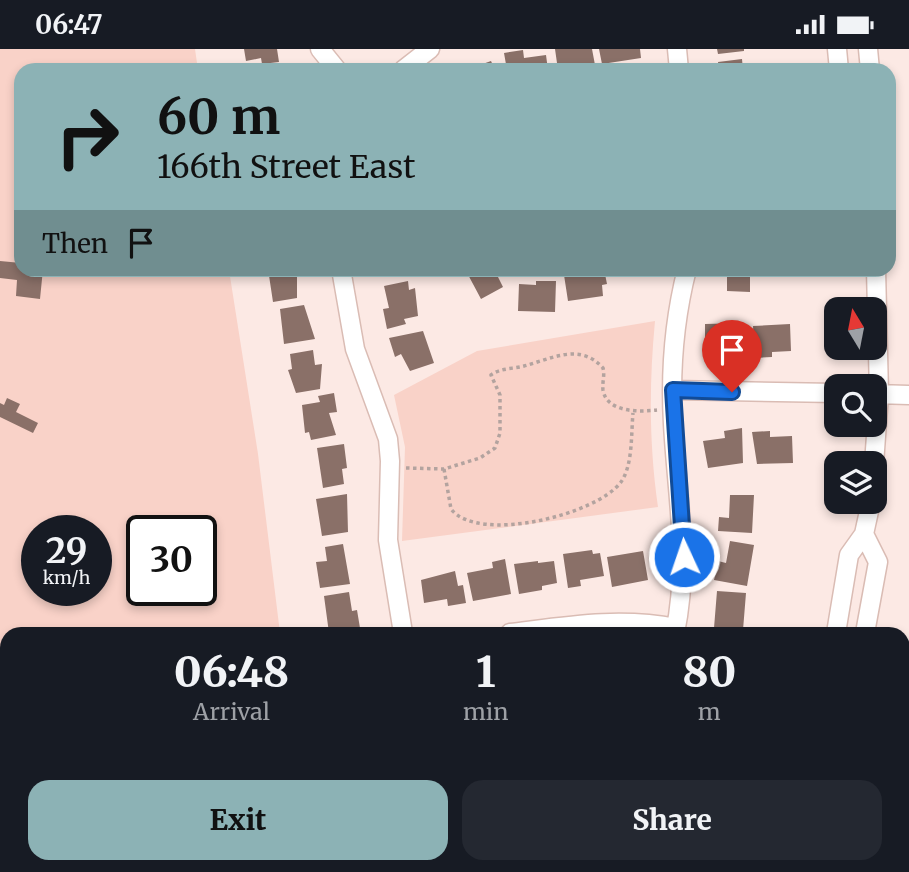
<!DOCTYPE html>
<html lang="en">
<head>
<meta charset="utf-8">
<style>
  body { margin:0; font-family:Merriweather,serif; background:#242831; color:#f1f3f6; height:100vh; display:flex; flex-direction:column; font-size:26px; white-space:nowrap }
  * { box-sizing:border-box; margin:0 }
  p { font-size:23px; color:#9ea1a6 }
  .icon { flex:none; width:38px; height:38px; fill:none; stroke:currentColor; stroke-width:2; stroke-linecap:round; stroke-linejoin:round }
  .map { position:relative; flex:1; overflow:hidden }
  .details { position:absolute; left:0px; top:578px; width:910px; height:247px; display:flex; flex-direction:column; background:#171b24; border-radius:21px 21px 0 0; box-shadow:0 4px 10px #0003 }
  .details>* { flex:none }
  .guide { position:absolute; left:14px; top:14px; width:882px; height:214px; border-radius:21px; box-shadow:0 4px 10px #0003; background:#8cb2b5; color:#111; overflow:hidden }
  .needle { width:46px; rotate:350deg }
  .fabs { position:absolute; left:824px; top:248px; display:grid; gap:14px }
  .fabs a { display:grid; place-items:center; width:63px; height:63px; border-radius:14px; background:#171b24; box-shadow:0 4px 10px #0003; font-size:35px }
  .speed { position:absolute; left:21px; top:466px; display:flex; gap:14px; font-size:35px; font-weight:700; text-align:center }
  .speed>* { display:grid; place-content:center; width:91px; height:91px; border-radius:50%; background:#171b24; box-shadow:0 4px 10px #0003; line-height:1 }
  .speed small { font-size:18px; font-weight:400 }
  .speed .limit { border:4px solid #111; border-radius:10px; background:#fff; color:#111 }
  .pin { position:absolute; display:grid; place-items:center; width:60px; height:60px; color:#fff; margin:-72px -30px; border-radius:50% 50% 50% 0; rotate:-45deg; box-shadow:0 0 7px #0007 }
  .pin .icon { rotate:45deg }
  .me { position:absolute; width:77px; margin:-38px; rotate:357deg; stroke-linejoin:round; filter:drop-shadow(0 0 5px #0008) }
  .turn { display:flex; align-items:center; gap:24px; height:147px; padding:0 28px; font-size:32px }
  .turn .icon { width:91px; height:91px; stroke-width:2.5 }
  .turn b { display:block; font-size:49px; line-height:60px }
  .then { display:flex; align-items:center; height:66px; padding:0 28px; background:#0003; gap:14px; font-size:26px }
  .eta { display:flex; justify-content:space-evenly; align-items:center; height:119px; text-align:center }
  .eta b { font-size:42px; font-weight:800; line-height:49px }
  .button { display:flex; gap:14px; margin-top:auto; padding:14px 28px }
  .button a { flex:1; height:80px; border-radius:21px; background:#8cb2b5; color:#111; font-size:28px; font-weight:800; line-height:80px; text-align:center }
  .button a+a { background:#242831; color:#f1f3f6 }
  .status { display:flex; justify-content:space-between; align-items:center; height:49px; padding:0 35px; background:#171b24; direction:ltr }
  .status svg { height:19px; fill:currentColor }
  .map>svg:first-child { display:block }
</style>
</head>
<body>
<div class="status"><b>06:47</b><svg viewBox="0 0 49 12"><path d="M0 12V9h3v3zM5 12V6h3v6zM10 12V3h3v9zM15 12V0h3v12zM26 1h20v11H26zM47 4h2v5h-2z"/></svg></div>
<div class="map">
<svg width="909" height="823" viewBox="0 0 909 823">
  <rect width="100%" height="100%" fill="#fce9e4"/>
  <path fill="#f9d2c8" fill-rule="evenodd" d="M0,0H195L198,21H21V220L229,221L258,405L280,584H7V817H320L322,823H0ZM37,481H96V541H37ZM142,481H201V541H142Z
    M655,272C649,335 649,395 658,458L402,492L405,398L394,346L477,302Z"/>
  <path fill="#8a7068" d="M244,0H277L279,13L262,15L261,9L246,12Z
    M555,0H592L595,16L558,21Z
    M599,0H640L641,9L602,15Z
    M717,0H744V2L718,5Z
    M523,1L524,9L546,6L548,21H507L504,4Z
    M742,10L743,21H719L718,13Z
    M491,12L495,21H466Z
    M284,16V21H262V20Z
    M0,212L21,214V220H43L40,250L16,247L17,231L0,229Z
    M268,220H302L303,225L297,226V249L273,253Z
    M382,220H403V222L383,225Z
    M465,220H494L503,238L481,250Z
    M586,220H604L607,235L602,236L603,247L568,252L564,226Z
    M724,220H755V228H750V243L727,242V227H724Z
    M408,232L409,241L415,239L418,267L404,270L406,275L387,280L383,260L389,259L384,237Z
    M536,232H556L555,263L518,262L519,235L536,236Z
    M304,256L315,290L284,295L280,260Z
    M744,274V308H728V300H705V275Z
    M790,275L791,302L772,303V308L755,309L753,277Z
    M423,282L434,314L410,322L401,305L395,308L389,289Z
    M313,301L315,316L322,315L320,340L296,344L288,321L292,320L290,305Z
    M334,344L337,363L329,364L336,386L311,391L309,383L305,384L302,356L320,353L318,347Z
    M7,349L20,355L16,363L38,374L33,384L0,368V354L4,356Z
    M742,379L743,414L708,419L703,392L725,389L724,382Z
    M770,382V388L792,387L793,414L757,415L752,383Z
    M344,395L347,419L342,420L344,435L323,439L317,399Z
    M347,445L348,483L322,487L316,450Z
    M730,446H754L752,484L718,482L719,468L729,469Z
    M730,492L754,496L747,537L714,531L718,512L726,514Z
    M343,495L350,535L320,539L316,513L327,512L325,498Z
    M592,501L593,505L600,504L604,527L580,531L581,537L568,539L563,505Z
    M643,502L648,531L612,538L607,508Z
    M505,510L511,545L473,552L467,524L493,519L492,513Z
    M538,512V514L554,512L557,534L542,537V541L519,545L514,515Z
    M455,522L458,537L463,536L466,554L448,557L447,550L424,554L421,531Z
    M717,542L746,544L743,581L714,579Z
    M349,543L352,562L357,561L360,579L329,584L324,547Z
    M907,783L909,823H903Z
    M523,817H549L556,823H519Z"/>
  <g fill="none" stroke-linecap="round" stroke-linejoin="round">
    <g stroke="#dabcb4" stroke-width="21">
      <path id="minor" d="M320,0L337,21
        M677,0L679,21
        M837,0L839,21
        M868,0L870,21
        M403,21L430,0
        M341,220L355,300L388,390L390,412L388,491L403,584
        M673,341L836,344
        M875,345L909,346
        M874,415L879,345L876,220
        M864,485L878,513L865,584
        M510,584C567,577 619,568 676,579
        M675,584C690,511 677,448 673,375C670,323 674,271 687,220
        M836,584L849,506L864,485L871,453
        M459,817L463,823
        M805,823L806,817"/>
    </g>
    <path stroke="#b3a39f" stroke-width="3.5" stroke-dasharray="3.5 3.5" stroke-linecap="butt" d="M406,419L444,420L480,409L495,399L500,384V346L491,326C500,319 513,320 524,317C551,310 580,293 603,319C605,327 602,333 603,341C607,364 640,363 657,361
      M444,420L451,460C478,495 597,466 621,433C633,416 631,385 633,364"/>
    <use href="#minor" stroke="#fff" stroke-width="18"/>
  </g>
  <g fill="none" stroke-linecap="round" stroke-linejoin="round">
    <g stroke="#114b97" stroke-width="18">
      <path id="route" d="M684,508L673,341L732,343"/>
    </g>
    <use href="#route" stroke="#1a73e8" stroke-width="12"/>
  </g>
</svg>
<div class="fabs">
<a><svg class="needle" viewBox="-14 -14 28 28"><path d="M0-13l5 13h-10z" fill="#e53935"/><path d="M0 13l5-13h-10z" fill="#9ea1a6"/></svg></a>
<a><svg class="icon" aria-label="search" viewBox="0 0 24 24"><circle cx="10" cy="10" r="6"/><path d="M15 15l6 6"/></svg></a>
<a><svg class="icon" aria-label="layers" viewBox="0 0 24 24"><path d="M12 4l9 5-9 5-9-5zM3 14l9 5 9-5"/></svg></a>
</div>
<div class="speed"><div>29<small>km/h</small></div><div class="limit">30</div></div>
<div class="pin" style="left:732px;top:343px;background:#d93025"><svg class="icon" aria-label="arrive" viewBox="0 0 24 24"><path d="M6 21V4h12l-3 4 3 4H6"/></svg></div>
<svg class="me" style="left:684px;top:508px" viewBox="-20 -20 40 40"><circle r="17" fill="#1a73e8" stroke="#fff" stroke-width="3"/><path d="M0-11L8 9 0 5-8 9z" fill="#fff"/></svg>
<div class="guide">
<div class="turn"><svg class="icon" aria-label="right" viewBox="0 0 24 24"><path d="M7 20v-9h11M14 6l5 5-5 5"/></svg><div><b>60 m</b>166th Street East</div></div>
<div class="then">Then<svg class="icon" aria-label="arrive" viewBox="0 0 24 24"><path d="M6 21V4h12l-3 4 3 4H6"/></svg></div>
</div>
<section class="details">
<div class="eta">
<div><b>06:48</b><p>Arrival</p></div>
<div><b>1</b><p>min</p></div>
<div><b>80</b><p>m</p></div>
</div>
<div class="button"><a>Exit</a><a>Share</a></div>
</section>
</div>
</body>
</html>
